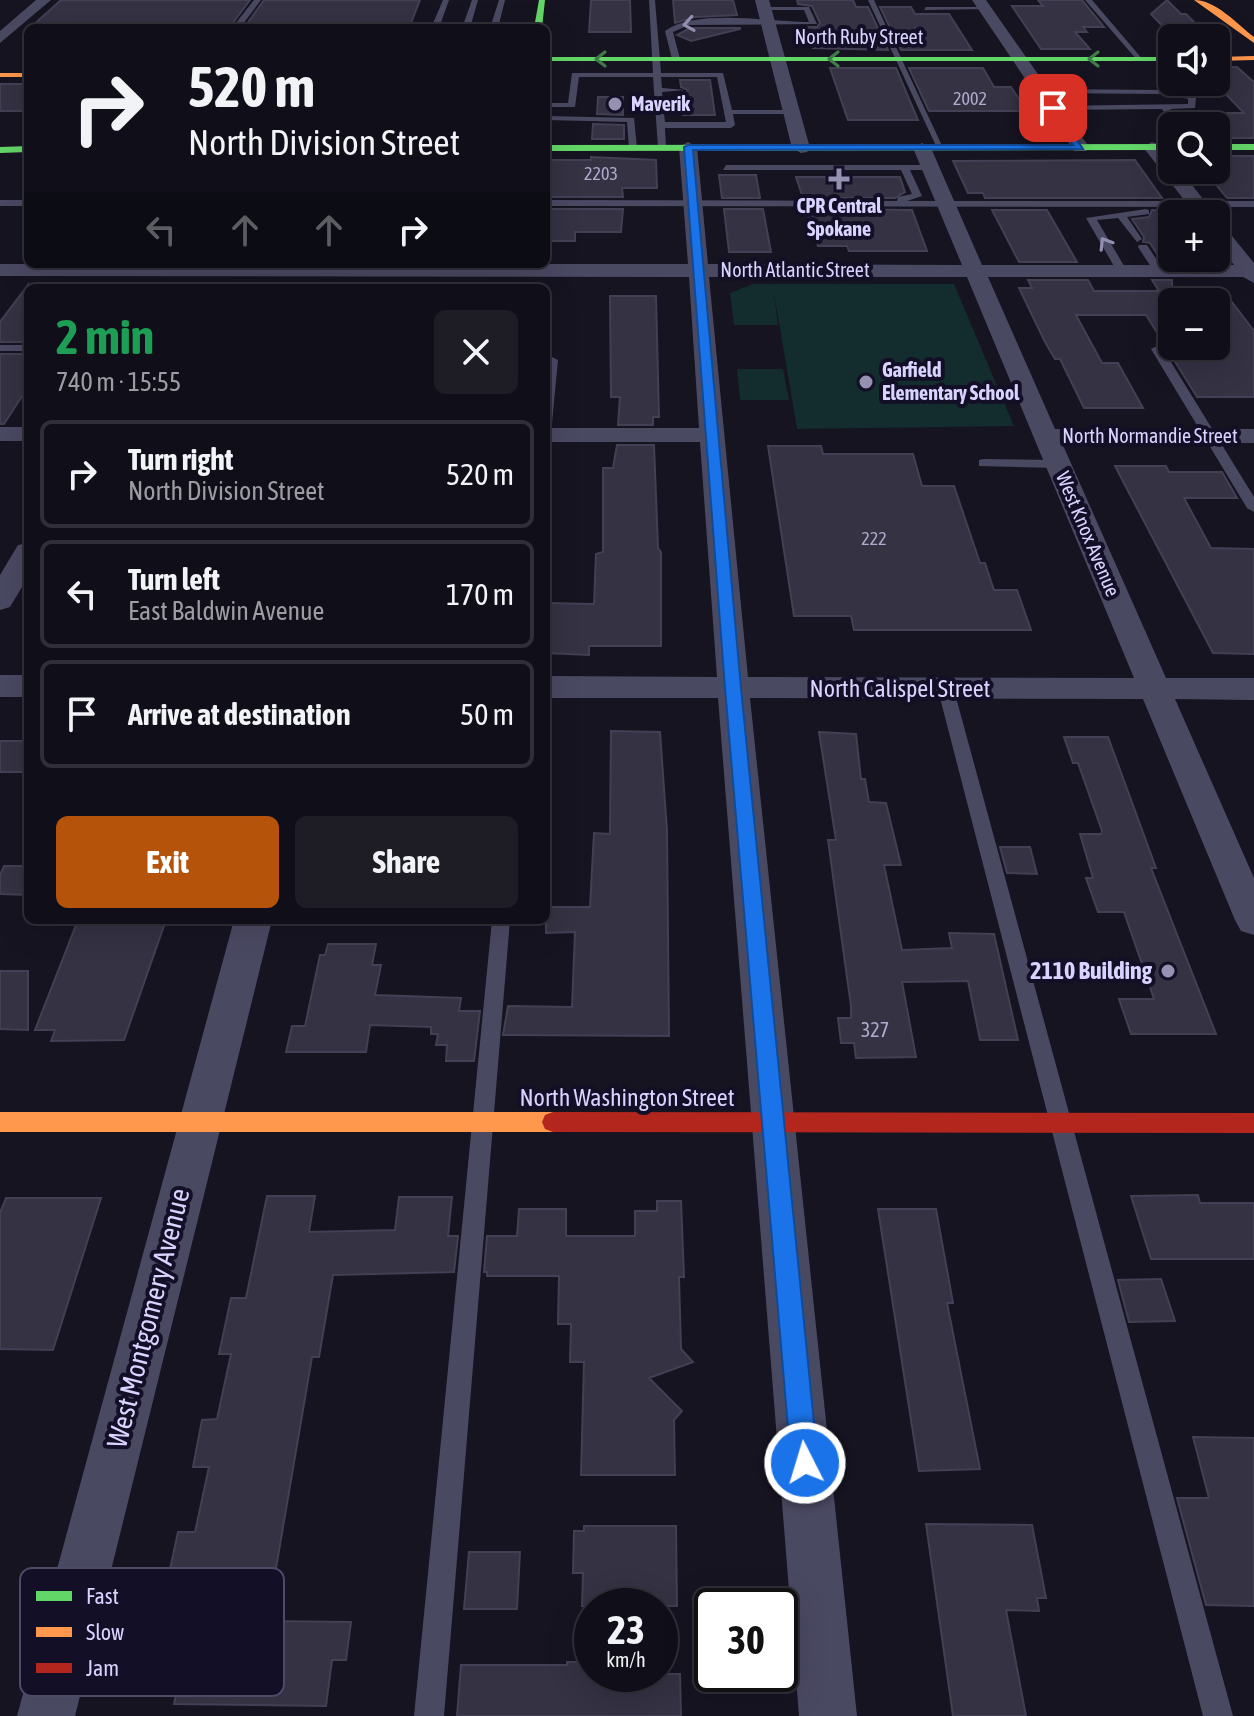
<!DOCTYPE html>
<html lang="en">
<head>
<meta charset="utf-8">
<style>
  body { margin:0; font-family:"Asap Condensed",sans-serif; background:#1e1d26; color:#f1f3f6; height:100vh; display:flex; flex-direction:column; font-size:30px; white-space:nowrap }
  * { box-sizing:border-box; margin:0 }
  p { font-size:26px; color:#9c9ca2 }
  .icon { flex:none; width:44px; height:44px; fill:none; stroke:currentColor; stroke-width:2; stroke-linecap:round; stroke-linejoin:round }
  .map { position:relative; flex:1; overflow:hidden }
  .sheet { position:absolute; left:24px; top:284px; width:526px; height:640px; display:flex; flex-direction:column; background:#100f19; border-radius:12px; box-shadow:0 8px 32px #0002,0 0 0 2px #302f38 }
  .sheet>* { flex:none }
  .banner { position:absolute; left:24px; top:24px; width:526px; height:244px; border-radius:12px; box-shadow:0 8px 32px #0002,0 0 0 2px #302f38; background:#100f19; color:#f1f3f6; overflow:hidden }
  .fabs { position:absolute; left:1158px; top:24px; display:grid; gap:16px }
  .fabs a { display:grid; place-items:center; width:72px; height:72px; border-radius:12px; background:#100f19; box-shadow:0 8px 32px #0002,0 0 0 2px #302f38; font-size:40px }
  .speed { position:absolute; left:574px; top:1588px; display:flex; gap:16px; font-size:40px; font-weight:700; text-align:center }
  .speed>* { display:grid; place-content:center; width:104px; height:104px; border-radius:50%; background:#100f19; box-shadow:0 8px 32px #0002,0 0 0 2px #302f38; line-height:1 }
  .speed small { font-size:20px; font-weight:400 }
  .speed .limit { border:4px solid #111; border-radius:12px; background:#fff; color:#111 }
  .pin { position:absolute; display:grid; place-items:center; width:68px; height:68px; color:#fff; margin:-34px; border-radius:16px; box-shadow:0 4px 12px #0006 }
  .me { position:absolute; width:88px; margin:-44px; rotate:355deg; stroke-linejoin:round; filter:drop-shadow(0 0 6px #0008) }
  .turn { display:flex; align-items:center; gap:28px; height:168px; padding:0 32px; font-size:36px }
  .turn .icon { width:104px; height:104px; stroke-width:2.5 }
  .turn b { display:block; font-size:56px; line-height:68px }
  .lanes { display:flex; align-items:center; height:76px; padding:0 32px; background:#0003; justify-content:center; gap:40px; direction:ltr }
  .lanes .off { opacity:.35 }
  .round { display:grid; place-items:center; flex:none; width:84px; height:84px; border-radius:12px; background:#1e1d26 }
  .overview { display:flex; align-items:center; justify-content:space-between; height:136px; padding:0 32px }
  h1 { font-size:48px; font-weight:700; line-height:60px; color:#1e9e55 }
  .action { display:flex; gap:16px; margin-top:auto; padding:16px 32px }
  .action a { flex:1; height:92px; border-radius:12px; background:#b45309; color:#fff; font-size:32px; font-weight:700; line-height:92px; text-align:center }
  .action a+a { background:#1e1d26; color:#f1f3f6 }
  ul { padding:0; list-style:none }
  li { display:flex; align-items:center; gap:24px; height:108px; margin:0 16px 12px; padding:0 16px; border:4px solid #302f38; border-radius:12px }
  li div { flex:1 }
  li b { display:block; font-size:30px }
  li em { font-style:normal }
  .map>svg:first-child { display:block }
</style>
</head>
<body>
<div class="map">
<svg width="1254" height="1716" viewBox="0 0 1254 1716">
  <rect width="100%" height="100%" fill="#161421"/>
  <path fill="#132c2d" d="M753,284H954L1014,426L797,429L774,293L778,325H734L730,293Z
    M737,369H783L789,400H740Z"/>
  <path fill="#343243" stroke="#433f54" stroke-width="2" fill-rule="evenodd" d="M61,0H250L229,28H30Z
    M264,0H420L409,28H244Z
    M591,0H630L631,32H589Z
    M673,0H733L737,15L695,17L675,23Z
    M797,0H853L856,7H868L888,50L813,48L806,27H817L820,23L812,6L798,4Z
    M1038,0H1082L1104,27H1083L1087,32H1075L1090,49H1041L1012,6H1043Z
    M1167,0L1181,14H1186L1210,38H1174L1151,14Z
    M880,7H911L915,14H949L972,50H901Z
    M690,28H740V29L691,41L677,35Z
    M1237,67L1254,82V138H1216V126H1186L1183,121H1202L1194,113H1244L1214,82L1216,68Z
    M830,68H896L918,120H848Z
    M909,68H983L994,87H1011L1027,111H929Z
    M680,80H710L715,115H683L682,106L689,103L682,100L681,93L688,90L681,87Z
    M0,84H28V111H0Z
    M598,97H623V115L597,114Z
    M593,124L624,125V139H592Z
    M1216,156H1254V198H1227L1204,170H1216Z
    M591,157L656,160L657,188H622L623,197H546V160H591Z
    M1135,160L1162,198H985L983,193H968L953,161Z
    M719,175H756L760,198H722Z
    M796,177H900L905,192L895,198H803Z
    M546,209H623L621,232H575V241H546Z
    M724,209H763L771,252H729Z
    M806,209L912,210L927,251H849L847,246H818Z
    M992,210H1047L1077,262H1019Z
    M1152,210L1172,212V262H1162L1150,243L1143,242L1144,237L1132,219L1149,217Z
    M1028,280H1088L1094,291H1159L1152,280H1172V291L1225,293L1254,331V397H1197L1146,315H1076L1102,363H1118L1143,408H1084L1060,359H1055L1045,342L1019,288H1032ZM1172,302H1216V346H1172Z
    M28,285V342H0V322Z
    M610,296H656L659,417H653V425H618L620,397H611Z
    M0,354H28V387L4,424H0Z
    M617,445H654L658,548L661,552V646H589V655L546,653V603L594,604L596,554L603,552V468H613Z
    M768,446H821L823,454H913L922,486H954L980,563H985L994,590H1017L1031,630H854L851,616H794Z
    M1115,466H1166L1169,472H1222L1237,498H1184L1211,548L1254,549V654L1213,653Z
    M611,731L660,732L667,831L669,1036L503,1035L508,1006L572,1007L575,932L546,933V907H590L594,833L610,834Z
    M819,732L856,734L861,779H865L869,802L886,803L901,865H884L902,950L952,948L949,933L994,934L1018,1040H980L968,981L902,982L916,1057L856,1058L854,1043H841L838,1018H851V1006L828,840H836Z
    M1064,737H1108L1156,868H1151L1216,1034H1131L1119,999H1154L1124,912H1098L1086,878H1093L1080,834H1101L1102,831L1078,763H1073Z
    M0,741H28V772H0Z
    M1000,847H1030L1037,874L1007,873Z
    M4,866H28V895L0,894V875Z
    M78,920H166L124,1040L51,1041L55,1030H35Z
    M328,944H376L372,965H381L375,995L461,998L459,1011H480L474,1061H446L447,1045H436L438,1034H431V1027L370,1025L366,1052H286L292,1026H305L320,955H325Z
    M0,971H28V1030L0,1029Z
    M1198,1195L1200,1203H1254V1259H1151L1131,1196Z
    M267,1196H315L309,1232L395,1230L399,1197H452L448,1236H458L454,1272L333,1275L319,1357H312L267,1621L351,1622L346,1660H332L326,1706L174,1704L199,1588H166L178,1532H195L209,1467H193L202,1420L217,1419L231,1354H219L231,1298H246Z
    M6,1198H101L53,1350L0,1349V1213Z
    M657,1201H681L684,1277H679L681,1349L693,1362L649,1378L682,1411L674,1420L675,1475H581L584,1362H570L571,1324H558L559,1276H487V1272H484L487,1236H517L519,1209H566V1236H635V1211H657Z
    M878,1209H936L953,1303H947L980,1469L919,1471Z
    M1161,1279L1175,1321L1129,1322L1118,1280Z
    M1193,1437L1254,1438V1606L1206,1605L1177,1498H1209Z
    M926,1524L1032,1525L1046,1598H1037L1039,1611L1006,1610L1026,1716H953Z
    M584,1526H676L677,1606H582L583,1573H573L574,1531H584Z
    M469,1552H520L517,1609H464Z
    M567,1662H592V1674H680L681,1716H457L461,1665H567Z"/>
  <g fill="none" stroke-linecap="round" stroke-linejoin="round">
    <path fill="#4a4962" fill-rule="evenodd" d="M254,0H261L240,28H232Z
      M443,0H449L439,28H431Z
      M472,0H478L470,28H462Z
      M499,0H505L498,28H490Z
      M649,0H655L661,73H723L732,110H791L794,114H733L735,125L731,128H665L666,147L662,150L658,147L653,77H579L575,107H546V103H568L572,73H653ZM661,77H717L726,122H665L663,105L686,103L663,101L662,92L685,90L662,88Z
      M868,0H874L944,150L937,148Z
      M1085,0H1092L1144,61H1138Z
      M762,7H809L817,24L689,25L673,32L680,59L676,61L672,59L665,31C696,8 771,22 809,22L804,10H764Z
      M926,7H985L988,9L924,10Z
      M1172,79V82H1175L1167,87L1170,90L1196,98L1195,108L1170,109L1183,126H1175L1162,109L1053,110L1049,108L1053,106L1188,104V99L1167,94L1041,93L1037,91L1041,89L1161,90L1160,84Z
      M546,116L634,118L637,148L633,151L629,148L627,122L546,120Z
      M726,165H933L930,170H910L922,196L907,201H1254V207L546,206V200L897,201L898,197L912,194L901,170H723Z
      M0,200H28V206H0Z
      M1146,209L1149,210V214L1127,217L1142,239L1137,242L1118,218L1097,220L1127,271L1118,273L1086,218Z
      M1139,245H1147L1164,271L1163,273H1155L1138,247Z
      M0,345H28V351H0Z
      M1157,346L1163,349L1254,497V512L1247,508L1151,349Z
      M552,357L558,360L552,423L546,427V363Z
      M984,459L1058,460L1064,464L1058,468L979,466V460Z
      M946,685L954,690L1233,1716H1203L938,690Z
      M492,920H510L444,1716H414Z"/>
    <path fill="#4a4962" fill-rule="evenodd" d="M36,0H51L0,43V31Z
      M755,0H769L810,148L807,152L801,153L792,148Z
      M972,0H986L1089,147L1086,151H1074Z
      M688,142L697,147L708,264L962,265L913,148L922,143L931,148L982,265H1234L1216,242V223L1223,225L1254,263V283L1243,277H988L1055,429H1254V443H1062L1166,678H1254V700L1175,699L1254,878V935L1241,931L1235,920L1143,699L750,698L857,1716H799L718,698H546V676L717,677L700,442H546V428H699L689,277L0,276V264H688L679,147ZM709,277H967L1134,678L748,677Z
      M1152,142C1164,145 1172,158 1172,170H1180L1215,214H1195L1143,147Z
      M0,427H28V441H0Z
      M28,543V577L10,607L0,610V575L18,545Z
      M0,675H28V697H0Z
      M234,920H272L75,1716H17Z"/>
    <path fill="#63d668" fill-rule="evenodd" d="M539,0H545L542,28H534Z
      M546,57H1172V61H546Z
      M1172,144V150L546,151V145Z
      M1216,144H1254V150H1216Z
      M28,146V152L0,153V147Z"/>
    <path fill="#ff974d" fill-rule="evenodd" d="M1194,0C1216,0 1237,24 1254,37V43Z
      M1254,56V60L1216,61V57Z
      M0,73H28V77H0Z
      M0,1112H553L561,1115L564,1122L561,1129L553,1132H0Z"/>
    <path fill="#b3261e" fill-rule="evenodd" d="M553,1112L1254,1113V1133L553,1132L545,1129L542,1122L545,1115Z"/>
  </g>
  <defs><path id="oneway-chevron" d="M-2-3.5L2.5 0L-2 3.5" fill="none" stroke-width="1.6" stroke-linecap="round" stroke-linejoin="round" transform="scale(2)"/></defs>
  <g stroke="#928eb0">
    <use href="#oneway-chevron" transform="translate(689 24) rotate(171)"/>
    <use href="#oneway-chevron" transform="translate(1105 243) rotate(-122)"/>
  </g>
  <g stroke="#3f7c4a">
    <use href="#oneway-chevron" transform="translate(601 59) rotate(-180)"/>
    <use href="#oneway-chevron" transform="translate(834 59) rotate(180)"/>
    <use href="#oneway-chevron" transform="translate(1094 59) rotate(180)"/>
  </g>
  <path fill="#1a73e8" stroke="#114b97" stroke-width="2" d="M1053,105L1083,149L693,150L741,688L818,1463L814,1472L805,1476L795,1472L791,1463L725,688L684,147L688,145H1073L1048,108Z"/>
  <g fill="#9591b1" stroke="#130f26" stroke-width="3">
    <circle cx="615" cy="104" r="8"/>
    <path d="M835 167h8v8h8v8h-8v8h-8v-8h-8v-8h8z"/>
    <circle cx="866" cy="382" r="8"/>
    <circle cx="1168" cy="971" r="8"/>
  </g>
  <g text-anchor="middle" stroke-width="8" stroke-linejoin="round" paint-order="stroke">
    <g font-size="18" fill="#b0acd0">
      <text x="970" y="105">2002</text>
      <text x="601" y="180">2203</text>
      <text x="874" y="545">222</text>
    </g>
    <g font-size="20" fill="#d9d4ff" stroke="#130f26">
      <text x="859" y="44">North Ruby Street</text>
      <text x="795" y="277">North Atlantic Street</text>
      <text x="1150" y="443">North Normandie Street</text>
      <text transform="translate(1088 534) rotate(67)" y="7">West Knox Avenue</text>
    </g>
    <g font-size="20" font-weight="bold" fill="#d9d4ff" stroke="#130f26" text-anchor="start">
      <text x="631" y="111">Maverik</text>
      <text x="839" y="213" text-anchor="middle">CPR Central<tspan x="839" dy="23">Spokane</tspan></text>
      <text x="882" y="377">Garfield<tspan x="882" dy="23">Elementary School</tspan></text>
    </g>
    <g font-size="20" fill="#b0acd0">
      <text x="875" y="1037">327</text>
    </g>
    <g font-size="24" fill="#d9d4ff" stroke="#130f26">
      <text x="900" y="697">North Calispel Street</text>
      <text x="627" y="1106">North Washington Street</text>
    </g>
    <g font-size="24" font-weight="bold" fill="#d9d4ff" stroke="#130f26" text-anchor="end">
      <text x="1152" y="979">2110 Building</text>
    </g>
    <g font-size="28" fill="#d9d4ff" stroke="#130f26">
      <text transform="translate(148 1318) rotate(-76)" y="10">West Montgomery Avenue</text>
    </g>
  </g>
  <rect x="20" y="1568" width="264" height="128" rx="12" fill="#130f26" stroke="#4e4a67" stroke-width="2"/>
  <rect x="36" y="1591" width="36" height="10" fill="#63d668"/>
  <rect x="36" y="1627" width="36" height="10" fill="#ff974d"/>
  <rect x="36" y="1663" width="36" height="10" fill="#b3261e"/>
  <g font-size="22" fill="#d9d4ff">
    <text x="86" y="1604">Fast</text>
    <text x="86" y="1640">Slow</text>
    <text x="86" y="1676">Jam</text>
  </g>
</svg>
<div class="fabs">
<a><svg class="icon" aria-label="sound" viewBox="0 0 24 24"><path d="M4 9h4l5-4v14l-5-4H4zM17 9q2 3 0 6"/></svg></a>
<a><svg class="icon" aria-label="search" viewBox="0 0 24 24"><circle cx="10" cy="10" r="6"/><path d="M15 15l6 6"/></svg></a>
<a>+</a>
<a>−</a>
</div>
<div class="speed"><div>23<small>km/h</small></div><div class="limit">30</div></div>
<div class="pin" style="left:1053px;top:108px;background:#d93025"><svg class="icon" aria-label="arrive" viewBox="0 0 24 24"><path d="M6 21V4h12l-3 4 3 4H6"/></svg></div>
<svg class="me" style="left:805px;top:1463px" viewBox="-20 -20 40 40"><circle r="17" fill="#1a73e8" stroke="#fff" stroke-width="3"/><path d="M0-11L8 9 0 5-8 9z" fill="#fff"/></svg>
<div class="banner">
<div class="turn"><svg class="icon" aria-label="right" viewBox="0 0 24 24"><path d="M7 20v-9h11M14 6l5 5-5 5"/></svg><div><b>520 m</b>North Division Street</div></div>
<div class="lanes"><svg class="icon off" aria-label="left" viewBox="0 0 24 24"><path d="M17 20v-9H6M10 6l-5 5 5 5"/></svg><svg class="icon off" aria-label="ahead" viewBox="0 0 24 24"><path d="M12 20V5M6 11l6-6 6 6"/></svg><svg class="icon off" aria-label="ahead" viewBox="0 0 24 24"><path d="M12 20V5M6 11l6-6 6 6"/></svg><svg class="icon" aria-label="right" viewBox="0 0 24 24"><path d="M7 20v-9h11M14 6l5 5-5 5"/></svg></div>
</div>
<section class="sheet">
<div class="overview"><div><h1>2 min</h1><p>740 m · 15:55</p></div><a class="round"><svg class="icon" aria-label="close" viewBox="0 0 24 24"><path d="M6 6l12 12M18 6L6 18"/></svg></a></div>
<ul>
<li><svg class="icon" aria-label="right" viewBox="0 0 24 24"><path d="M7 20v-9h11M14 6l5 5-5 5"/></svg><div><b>Turn right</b><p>North Division Street</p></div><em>520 m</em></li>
<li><svg class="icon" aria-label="left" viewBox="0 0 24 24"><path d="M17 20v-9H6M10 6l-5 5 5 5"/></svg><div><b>Turn left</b><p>East Baldwin Avenue</p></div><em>170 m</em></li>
<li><svg class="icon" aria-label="arrive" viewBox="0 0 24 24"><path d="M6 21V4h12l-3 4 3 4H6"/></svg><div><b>Arrive at destination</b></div><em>50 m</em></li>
</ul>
<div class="action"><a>Exit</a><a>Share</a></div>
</section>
</div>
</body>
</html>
